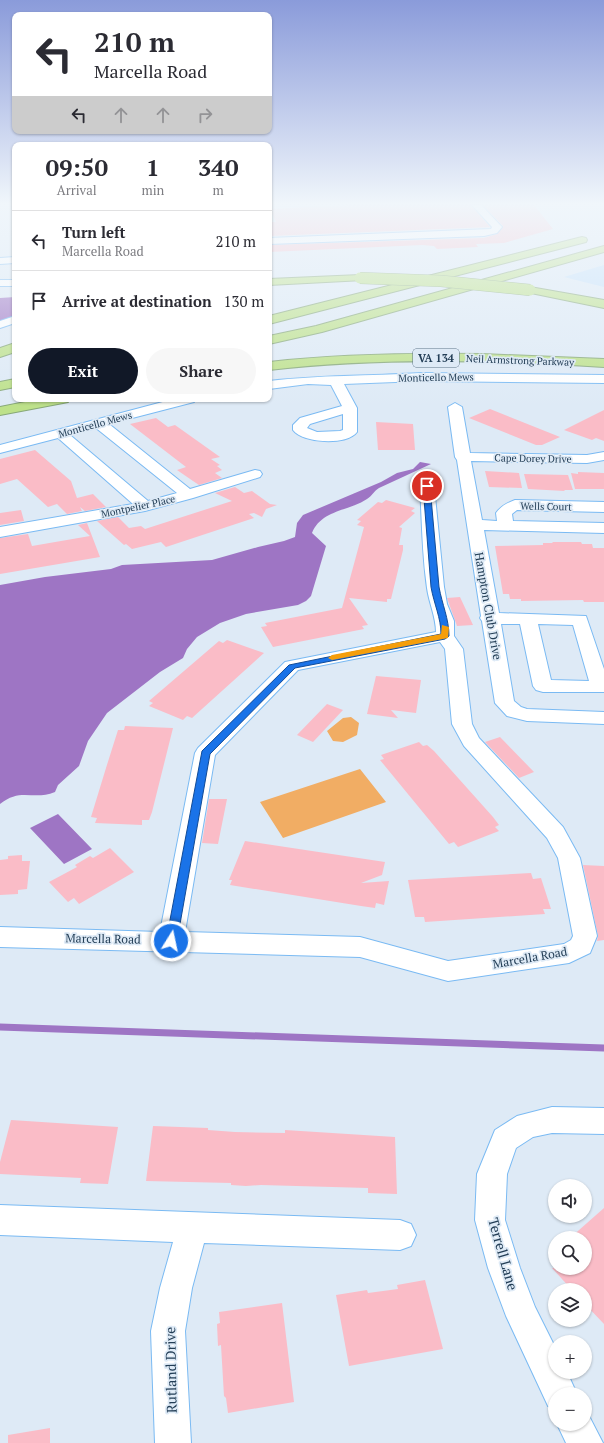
<!DOCTYPE html>
<html lang="en">
<head>
<meta charset="utf-8">
<style>
  body { margin:0; font-family:"PT Serif",serif; background:#f7f7f7; color:#2b2b33; height:100vh; display:flex; flex-direction:column; font-size:15px; white-space:nowrap }
  * { box-sizing:border-box; margin:0 }
  p { font-size:13px; color:#7c7c81 }
  .icon { flex:none; width:22px; height:22px; fill:none; stroke:currentColor; stroke-width:2; stroke-linecap:round; stroke-linejoin:round }
  .map { position:relative; flex:1; overflow:hidden }
  .drawer { position:absolute; left:12px; top:142px; width:260px; height:260px; display:flex; flex-direction:column; background:#fff; border-radius:8px; box-shadow:0 1px 3px #0004 }
  .drawer>* { flex:none }
  .banner { position:absolute; left:12px; top:12px; width:260px; height:122px; border-radius:8px; box-shadow:0 1px 3px #0004; background:#fff; color:#2b2b33; overflow:hidden }
  .controls { position:absolute; left:548px; top:1179px; display:grid; gap:8px }
  .controls a { display:grid; place-items:center; width:44px; height:44px; border-radius:50%; background:#fff; box-shadow:0 1px 3px #0004; font-size:20px }
  .pin { position:absolute; display:grid; place-items:center; width:34px; height:34px; color:#fff; margin:-17px; border:2px solid #fff; border-radius:50%; box-shadow:0 1px 4px #0007 }
  .me { position:absolute; width:44px; margin:-22px; rotate:10deg; stroke-linejoin:round; filter:drop-shadow(0 0 3px #0008) }
  .turn { display:flex; align-items:center; gap:14px; height:84px; padding:0 16px; font-size:18px }
  .turn .icon { width:52px; height:52px; stroke-width:2.5 }
  .turn b { display:block; font-size:28px; line-height:34px }
  .lanes { display:flex; align-items:center; height:38px; padding:0 16px; background:#0003; justify-content:center; gap:20px; direction:ltr }
  .lanes .off { opacity:.35 }
  .eta { display:flex; justify-content:space-evenly; align-items:center; height:68px; text-align:center }
  .eta b { font-size:24px; font-weight:600; line-height:28px }
  .action { display:flex; gap:8px; margin-top:auto; padding:8px 16px }
  .action a { flex:1; height:46px; border-radius:24px; background:#111827; color:#fff; font-size:16px; font-weight:600; line-height:46px; text-align:center }
  .action a+a { background:#f7f7f7; color:#2b2b33 }
  ul { padding:0; list-style:none }
  li { display:flex; align-items:center; gap:12px; height:60px; padding:0 16px; border-top:1px solid #e1e1e2 }
  li div { flex:1 }
  li b { display:block; font-size:15px }
  li em { font-style:normal }
  .map>svg:first-child { display:block }
</style>
</head>
<body>
<div class="map">
<svg width="604" height="1443" viewBox="0 0 604 1443">
  <rect width="100%" height="100%" fill="#deeaf6"/>
  <path fill="#c5e1fb" d="M604,265V287L564,277Z"/>
  <path fill="#f1ad64" d="M351,717L359,723L357,735L343,742L333,741L327,731L343,718Z
    M360,769L386,802L283,838L260,802Z"/>
  <path fill="#9e75c4" d="M15,297V316L0,321V298Z
    M420,462L431,464L379,488C374,491 372,496 367,499C349,511 321,510 312,533L326,546L311,596L306,601L298,605L246,614L220,623L197,637L187,649L183,658L160,672L107,713L88,741L79,766L58,785L55,792C33,801 21,787 0,804V585L45,577L111,569L122,565L212,560L258,547L284,541L295,537L297,523L303,515L381,482L397,473L413,469Z
    M58,814L92,849L64,864L30,828Z"/>
  <g fill="none" stroke-linecap="round" stroke-linejoin="round">
    <path stroke="#9e75c4" stroke-width="7" d="M0,1027L604,1048"/>
  </g>
  <path fill="#fabcc7" d="M351,205H471L490,227L269,236V222H276L270,209Z
    M483,205H534L553,229L504,243L476,244L478,247L437,249L434,246L422,245L269,252V245L484,238L497,234L503,226Z
    M490,409L560,437L542,445H536L469,418Z
    M604,410V441L596,438L592,440L564,430Z
    M156,418L168,427L175,425L220,457L211,459L220,465L217,466L222,470L215,473L222,478L199,485L193,481L177,470L186,467L130,424Z
    M376,422L413,424L415,450H378Z
    M35,450L71,481L77,498L93,494L106,507L85,511L80,507L82,511L67,514L57,504L48,507L17,479L0,484V459Z
    M485,471L519,473L522,488L489,487Z
    M578,472L604,473V489H575L571,473L578,474Z
    M524,474L568,475L573,490H564L565,491L528,489Z
    M235,487L244,493L252,491L270,504L277,505L266,509L262,517L254,513L249,514L254,518L166,547L161,542L132,549L126,544L124,545L97,521L118,517L129,528L141,526L145,529L232,501L215,493Z
    M386,500L415,508L411,511L415,513L399,527L402,528L399,545H403V550L391,599H387V602L349,598L368,625L362,626L364,629L273,647L261,627L267,626L265,623L342,608L364,527L357,525L361,521L357,520L378,502L382,503Z
    M21,510L24,521L0,525V513Z
    M87,523L100,557L0,574V538L28,534L32,546L90,536L78,525Z
    M552,542H581L582,544H592L593,548H604V602H584L583,600L521,601V599H510L509,594H503L495,546L543,545V543H553Z
    M460,597L473,625L457,626L447,598Z
    M227,640L264,653L192,718L187,716L183,720L149,706L153,703L149,701L219,641L223,643Z
    M376,676L421,680L416,713L391,710L398,718L367,714Z
    M327,704L343,710L313,742L297,735Z
    M125,726L173,728L152,812L149,820H142V825L95,823L97,818L91,817L106,768L118,730H124Z
    M500,737L534,772L519,778L485,742Z
    M419,742L423,746L427,745L434,751L493,817L499,825L495,827L499,831L458,847L454,842L449,844L380,760L384,759L381,755Z
    M209,799H227L218,844L202,843Z
    M245,841L385,862L382,875L361,883L389,881L384,905L376,903L375,908L361,906L230,885L232,880H229Z
    M110,848L134,872L79,904L74,898L68,902L49,882L77,867L75,865L90,856L93,858Z
    M22,855V861H30L27,889L18,890V894L0,895V860L8,859V856Z
    M583,865L604,866V940L597,941L598,936Z
    M531,873L533,879L541,878L551,909H543L545,914L425,922L424,917H415L408,880Z
    M11,1120L118,1127L108,1184L80,1183L81,1178L0,1174V1162Z
    M153,1126L208,1128V1130L235,1132L285,1133V1130L395,1137L397,1194L368,1193V1188L261,1185L246,1186L231,1185V1183L146,1181Z
    M604,1208V1324L585,1304V1290H572L552,1268H585V1238H570Z
    M425,1280L443,1349L349,1366L336,1295L367,1290L368,1293L398,1289L397,1285Z
    M282,1303L294,1402L228,1413L226,1398L224,1396L221,1345L218,1346L217,1324L220,1323L219,1312Z
    M50,1428V1443H8V1435Z"/>
  <g fill="none" stroke-linecap="round" stroke-linejoin="round">
    <g stroke="#7abaf3" stroke-width="2">
      <path id="minor" d="M472,205H481L500,225L502,227L497,233L484,236L269,244V238L491,229L492,227Z
        M15,257V263L0,264V258Z
        M0,280H15V286H0Z
        M15,316V323L0,328V321Z
        M421,373L604,375V383L421,381L344,384L357,408V432C347,446 302,443 293,430V425L300,418L342,406L331,385L308,384L269,389V381C319,375 370,376 421,373ZM343,414V430L340,431L317,432L307,428L310,424Z
        M174,399H195L194,402L109,424L190,489L255,470L260,471L262,474L260,477L193,498L145,511L0,537V527L133,504L58,438L0,453V445ZM96,428L177,493L148,501L70,435Z
        M455,403L462,407L470,453L587,455L604,452V460L587,463L471,461L482,520L497,521L496,513C501,506 507,503 515,500L604,502V512L517,510L512,514L513,521L604,523V533L484,530L499,613L586,616L604,669V692H543L536,690L533,686L520,624H501L514,701L521,707L527,709L604,712V724L527,721L507,716L495,703L482,621L480,618L481,616L457,460L455,457L448,407ZM538,624L573,625L589,681L551,680Z
        M427,482L432,483L434,486L444,587L447,604L454,621V636L463,649L472,724L479,738L563,827L580,858L597,936L590,953L569,963L448,981L360,957L0,947V927L160,932L195,753L198,748L285,662L436,632C436,617 429,603 427,588C422,554 422,520 420,486L422,483ZM440,642L445,649L452,724L464,746L547,838L558,858L573,936L571,940L564,944L448,961L360,937L185,932L215,755L298,670Z
        M552,1107L604,1108V1134L552,1133L533,1137L516,1148L507,1174L505,1220L520,1268L535,1307L555,1347V1372H567L577,1394H555V1409L548,1406L506,1316L488,1268L475,1220L477,1174L495,1130L517,1116Z
        M0,1205L400,1220L411,1224L416,1235L411,1246L400,1250L204,1243L192,1288L185,1331L191,1443H155L151,1331L160,1288L173,1242L0,1235Z
        M585,1410L587,1412L603,1443H566L557,1424H585Z"/>
    </g>
    <g stroke="#87a878" stroke-width="2">
      <path id="highway" d="M582,237L586,238L587,240L586,242L269,324V316Z
        M604,246V252L322,332L269,344V336L316,326Z
        M360,275L364,276L366,278L364,280L269,285V279Z
        M530,287L604,300V308L526,292L524,290Z
        M15,343V352L0,357V348Z
        M482,354L604,359V367C495,360 378,357 269,370V362C339,354 411,353 482,354Z
        M15,379V387L0,390V382Z
        M40,399H70L68,402L63,403L0,415V407Z"/>
    </g>
    <use href="#minor" fill="#fff" fill-rule="evenodd"/>
    <use href="#highway" fill="#bde18a" fill-rule="evenodd"/>
    <g stroke="#87a878" stroke-width="12" stroke-linecap="butt">
      <path id="highway-bridge" d="M360,278L441,281L530,290"/>
    </g>
    <use href="#highway-bridge" stroke="#bde18a" stroke-width="11"/>
  </g>
  <linearGradient id="sky" x2="0" y2="1"><stop stop-color="#8a9bda"/><stop offset="0.5" stop-color="#f0f6fb"/><stop offset="1" stop-color="#f0f6fb" stop-opacity="0"/></linearGradient>
  <rect width="604" height="407" fill="url(#sky)"/>
  <path fill="#1a73e8" stroke="#114b97" d="M427,484L430,486L439,587C442,604 449,619 449,636L445,639L295,668L210,754L177,941L175,944H167L166,941L202,751L289,665L441,634C441,618 434,604 431,587L423,486Z"/>
  <path fill="#f59e0b" d="M442,625L449,627L448,638L332,660L328,658L332,655L441,634Z"/>
  <g text-anchor="middle" stroke-width="3.5" stroke-linejoin="round" paint-order="stroke">
    <g font-size="10" fill="#233e56" stroke="#deeaf6">
      <text transform="translate(520 360) rotate(2)" y="4">Neil Armstrong Parkway</text>
      <text transform="translate(436 377) rotate(-1)" y="4">Monticello Mews</text>
      <text transform="translate(95 424) rotate(-15)" y="4">Monticello Mews</text>
      <text transform="translate(533 458) rotate(1)" y="4">Cape Dorey Drive</text>
      <text transform="translate(138 506) rotate(-12)" y="4">Montpelier Place</text>
      <text transform="translate(546 506) rotate(1)" y="4">Wells Court</text>
    </g>
    <rect fill="#deeaf6" stroke="#5b7286" stroke-width="1" x="413" y="349" width="46" height="18" rx="3"/>
    <g font-size="11" font-weight="bold" fill="#233e56">
      <text x="436" y="362">VA 134</text>
    </g>
    <g font-size="12" fill="#233e56" stroke="#deeaf6">
      <text transform="translate(488 606) rotate(80)" y="4">Hampton Club Drive</text>
      <text transform="translate(103 939) rotate(1)" y="4">Marcella Road</text>
      <text transform="translate(530 958) rotate(-10)" y="4">Marcella Road</text>
    </g>
    <g font-size="14" fill="#233e56" stroke="#deeaf6">
      <text transform="translate(503 1254) rotate(74)" y="5">Terrell Lane</text>
      <text transform="translate(171 1370) rotate(-91)" y="5">Rutland Drive</text>
    </g>
  </g>
</svg>
<div class="controls">
<a><svg class="icon" aria-label="sound" viewBox="0 0 24 24"><path d="M4 9h4l5-4v14l-5-4H4zM17 9q2 3 0 6"/></svg></a>
<a><svg class="icon" aria-label="search" viewBox="0 0 24 24"><circle cx="10" cy="10" r="6"/><path d="M15 15l6 6"/></svg></a>
<a><svg class="icon" aria-label="layers" viewBox="0 0 24 24"><path d="M12 4l9 5-9 5-9-5zM3 14l9 5 9-5"/></svg></a>
<a>+</a>
<a>−</a>
</div>
<div class="pin" style="left:427px;top:486px;background:#d93025"><svg class="icon" aria-label="arrive" viewBox="0 0 24 24"><path d="M6 21V4h12l-3 4 3 4H6"/></svg></div>
<svg class="me" style="left:171px;top:941px" viewBox="-20 -20 40 40"><circle r="17" fill="#1a73e8" stroke="#fff" stroke-width="3"/><path d="M0-11L8 9 0 5-8 9z" fill="#fff"/></svg>
<div class="banner">
<div class="turn"><svg class="icon" aria-label="left" viewBox="0 0 24 24"><path d="M17 20v-9H6M10 6l-5 5 5 5"/></svg><div><b>210 m</b>Marcella Road</div></div>
<div class="lanes"><svg class="icon" aria-label="left" viewBox="0 0 24 24"><path d="M17 20v-9H6M10 6l-5 5 5 5"/></svg><svg class="icon off" aria-label="ahead" viewBox="0 0 24 24"><path d="M12 20V5M6 11l6-6 6 6"/></svg><svg class="icon off" aria-label="ahead" viewBox="0 0 24 24"><path d="M12 20V5M6 11l6-6 6 6"/></svg><svg class="icon off" aria-label="right" viewBox="0 0 24 24"><path d="M7 20v-9h11M14 6l5 5-5 5"/></svg></div>
</div>
<section class="drawer">
<div class="eta">
<div><b>09:50</b><p>Arrival</p></div>
<div><b>1</b><p>min</p></div>
<div><b>340</b><p>m</p></div>
</div>
<ul>
<li><svg class="icon" aria-label="left" viewBox="0 0 24 24"><path d="M17 20v-9H6M10 6l-5 5 5 5"/></svg><div><b>Turn left</b><p>Marcella Road</p></div><em>210 m</em></li>
<li><svg class="icon" aria-label="arrive" viewBox="0 0 24 24"><path d="M6 21V4h12l-3 4 3 4H6"/></svg><div><b>Arrive at destination</b></div><em>130 m</em></li>
</ul>
<div class="action"><a>Exit</a><a>Share</a></div>
</section>
</div>
</body>
</html>
